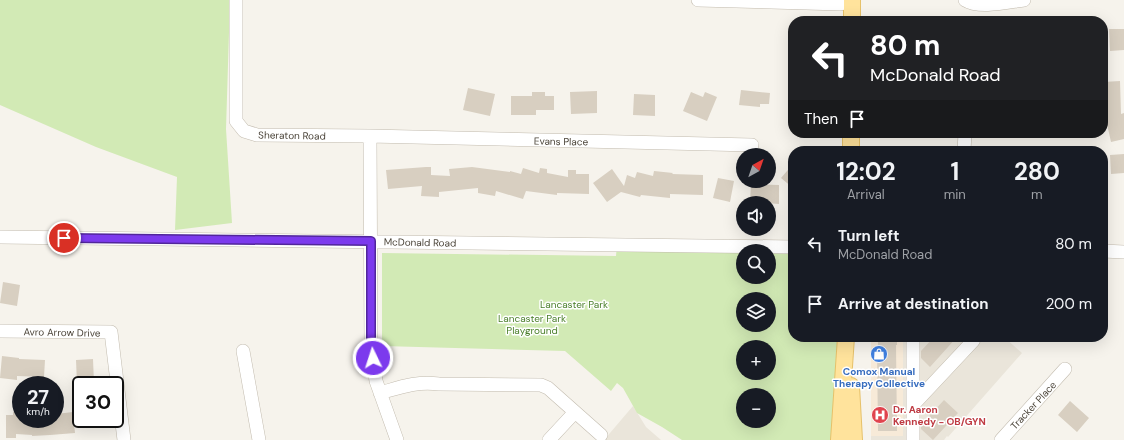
<!DOCTYPE html>
<html lang="en">
<head>
<meta charset="utf-8">
<style>
  body { margin:0; font-family:"DM Sans",sans-serif; background:#20242c; color:#f1f3f6; height:100vh; display:flex; flex-direction:column; font-size:15px; white-space:nowrap }
  * { box-sizing:border-box; margin:0 }
  p { font-size:13px; color:#9ea1a6 }
  .icon { flex:none; width:22px; height:22px; fill:none; stroke:currentColor; stroke-width:2; stroke-linecap:round; stroke-linejoin:round }
  .map { position:relative; flex:1; overflow:hidden }
  .panel { position:absolute; left:788px; top:146px; width:320px; height:196px; display:flex; flex-direction:column; background:#171b24; border-radius:16px; box-shadow:0 4px 16px #0002 }
  .panel>* { flex:none }
  .guide { position:absolute; left:788px; top:16px; width:320px; height:122px; border-radius:16px; box-shadow:0 4px 16px #0002; background:#202124; color:#fff; overflow:hidden }
  .needle { width:26px; rotate:40deg }
  .fabs { position:absolute; left:736px; top:148px; display:grid; gap:8px }
  .fabs a { display:grid; place-items:center; width:40px; height:40px; border-radius:50%; background:#171b24; box-shadow:0 4px 16px #0002; font-size:20px }
  .speed { position:absolute; left:12px; top:376px; display:flex; gap:8px; font-size:20px; font-weight:700; text-align:center }
  .speed>* { display:grid; place-content:center; width:52px; height:52px; border-radius:50%; background:#171b24; box-shadow:0 4px 16px #0002; line-height:1 }
  .speed small { font-size:10px; font-weight:400 }
  .speed .limit { border:2px solid #111; border-radius:6px; background:#fff; color:#111 }
  .pin { position:absolute; display:grid; place-items:center; width:34px; height:34px; color:#fff; margin:-17px; border:2px solid #fff; border-radius:50%; box-shadow:0 1px 4px #0007 }
  .me { position:absolute; width:44px; margin:-22px; rotate:356deg; stroke-linejoin:round; filter:drop-shadow(0 0 3px #0008) }
  .turn { display:flex; align-items:center; gap:14px; height:84px; padding:0 16px; font-size:18px }
  .turn .icon { width:52px; height:52px; stroke-width:2.5 }
  .turn b { display:block; font-size:28px; line-height:34px }
  .then { display:flex; align-items:center; height:38px; padding:0 16px; background:#0003; gap:8px; font-size:15px }
  .eta { display:flex; justify-content:space-evenly; align-items:center; height:68px; text-align:center }
  .eta b { font-size:24px; font-weight:700; line-height:28px }
  ul { padding:0; list-style:none }
  li { display:flex; align-items:center; gap:12px; height:60px; padding:0 16px }
  li div { flex:1 }
  li b { display:block; font-size:15px }
  li em { font-style:normal }
  .map>svg:first-child { display:block }
</style>
</head>
<body>
<div class="map">
<svg width="1124" height="440" viewBox="0 0 1124 440">
  <rect width="100%" height="100%" fill="#f6f3ec"/>
  <path fill="#eae5da" d="M871,337H1004L1022,353L948,437L947,436L944,440H871Z
    M633,406L646,427L661,440H604Z"/>
  <path fill="#f7ead8" d="M871,337H903V436H871Z"/>
  <path fill="#d2eab5" fill-rule="evenodd" d="M0,0H230L226,129L232,223L175,230L177,177L96,147L0,105Z
    M617,244L793,247V337H846L839,440H682L662,427L637,413L623,388L617,383L611,391L565,351L382,346V253L616,256ZM743,251H769V277H743ZM743,299H769V325H743ZM743,347H769V373H743ZM743,395H769V421H743Z"/>
  <path fill="#d8cfc1" d="M1109,29H1124V50L1110,51Z
    M1120,81L1121,114L1124,113V139L1111,142L1103,106V82Z
    M468,88L495,94L490,116L463,110Z
    M741,90L770,93L769,104H760V107L739,105Z
    M597,91V113L571,114L570,92Z
    M532,92H545V96H554V110H536V115H511V96H532Z
    M691,92L703,97L705,92L717,97L707,121L683,111Z
    M634,94L655,95V116L633,115Z
    M1124,154V173L1111,174L1110,155Z
    M793,164V188L781,178Z
    M426,167H431V175L450,176L449,169L472,167L510,172V171L521,174L523,168L539,173L540,168L547,169V173L568,177V170H576V174H589V194L557,193V195L526,191L523,199L496,191L495,196L478,193V188L439,192V197L421,196L422,186L388,189L386,170Z
    M612,169L624,186L627,175L635,178L637,172L653,176L654,171L673,173L672,174L703,175V195L670,194V198L641,195L640,197L621,192L607,202L593,183Z
    M718,178L734,181L730,202L713,198Z
    M751,184L779,185V204L750,202Z
    M3,282L20,285L17,306L0,303Z
    M878,337H897V345H896L897,431H878L877,350H878Z
    M934,337H957L930,367L921,358V351Z
    M2,356L19,358V359L45,360L44,377L17,376V380L0,378Z
    M93,359L94,383L77,384L76,360Z
    M944,400L958,413L933,440L921,429V425Z
    M1070,401L1089,418L1077,432L1058,415Z
    M13,412L21,413V419H57L56,414L73,412L75,433L50,435L32,436V435L16,434V438H6V415H13Z"/>
  <g fill="none" stroke-linecap="round" stroke-linejoin="round">
    <g stroke="#c2bbae" stroke-width="14">
      <path id="minor" d="M236,0V121L244,131L257,135L370,136L371,346L376,381L397,440
        M698,0L841,4
        M965,0C979,9 1008,2 1024,0
        M370,136L752,145
        M964,151L965,133
        M0,237L793,247
        M1103,251L1124,252
        M0,331L111,332L124,440
        M913,337V440
        M243,351L259,440
        M380,393C401,387 417,381 439,384L541,385L548,388L601,435
        M913,405L973,341L975,337
        M549,440L575,412
        M1001,440L1065,369"/>
    </g>
    <g stroke="#e6c16a" stroke-width="18">
      <path id="major" d="M852,21V0
        M851,151V133
        M851,386L854,440
        M839,440L846,337"/>
    </g>
    <use href="#minor" stroke="#fff" stroke-width="13"/>
    <use href="#major" stroke="#ffe39c" stroke-width="16"/>
  </g>
  <g fill="none" stroke-linecap="round" stroke-linejoin="round">
    <g stroke="#51269a" stroke-width="10">
      <path id="route" d="M64,238L371,241V346L373,358"/>
    </g>
    <use href="#route" stroke="#7c3aed" stroke-width="7"/>
  </g>
  <defs>
    <g id="shop-disc" transform="scale(0.9)"><circle r="9.5" fill="#3f7fe0" stroke="#fff"/><path d="M-5-2.5h2.3a2.7 3.5 0 0 1 5.4 0H5L5.5 6h-11ZM-1.5-2.5h3a1.5 2.3 0 0 0-3 0Z" fill="#fff"/></g>
    <g id="hospital-disc" transform="scale(0.9)"><circle r="9.5" fill="#e0444e" stroke="#fff"/><path d="M-5-5h3v3.5h4V-5h3V5h-3V1.5h-4V5h-3Z" fill="#fff"/></g>
  </defs>
  <g fill-rule="evenodd">
    <use href="#shop-disc" x="879" y="354"/>
    <use href="#hospital-disc" x="880" y="415"/>
  </g>
  <g text-anchor="middle" stroke-width="3" stroke-linejoin="round" paint-order="stroke">
    <g font-size="10" fill="#4b4439" stroke="#fff">
      <text transform="translate(292 135) rotate(1)" y="4">Sheraton Road</text>
      <text transform="translate(561 141) rotate(1)" y="4">Evans Place</text>
      <text transform="translate(420 242) rotate(1)" y="4">McDonald Road</text>
      <text transform="translate(62 332) rotate(1)" y="4">Avro Arrow Drive</text>
      <text transform="translate(1033 405) rotate(-47)" y="4">Tracker Place</text>
    </g>
    <g font-size="10" fill="#4a7f2a" stroke="#fff">
      <text x="574" y="308">Lancaster Park</text>
      <text x="532" y="322">Lancaster Park<tspan x="532" dy="12">Playground</tspan></text>
    </g>
    <g font-size="10" font-weight="bold" fill="#366cbe" stroke="#fff">
      <text x="879" y="375">Comox Manual<tspan x="879" dy="12">Therapy Collective</tspan></text>
    </g>
    <g font-size="10" font-weight="bold" fill="#be3a42" stroke="#fff" text-anchor="start">
      <text x="893" y="413">Dr. Aaron<tspan x="893" dy="12">Kennedy - OB/GYN</tspan></text>
    </g>
  </g>
</svg>
<div class="fabs">
<a><svg class="needle" viewBox="-14 -14 28 28"><path d="M0-13l5 13h-10z" fill="#e53935"/><path d="M0 13l5-13h-10z" fill="#9ea1a6"/></svg></a>
<a><svg class="icon" aria-label="sound" viewBox="0 0 24 24"><path d="M4 9h4l5-4v14l-5-4H4zM17 9q2 3 0 6"/></svg></a>
<a><svg class="icon" aria-label="search" viewBox="0 0 24 24"><circle cx="10" cy="10" r="6"/><path d="M15 15l6 6"/></svg></a>
<a><svg class="icon" aria-label="layers" viewBox="0 0 24 24"><path d="M12 4l9 5-9 5-9-5zM3 14l9 5 9-5"/></svg></a>
<a>+</a>
<a>−</a>
</div>
<div class="speed"><div>27<small>km/h</small></div><div class="limit">30</div></div>
<div class="pin" style="left:64px;top:238px;background:#d93025"><svg class="icon" aria-label="arrive" viewBox="0 0 24 24"><path d="M6 21V4h12l-3 4 3 4H6"/></svg></div>
<svg class="me" style="left:373px;top:358px" viewBox="-20 -20 40 40"><circle r="17" fill="#7c3aed" stroke="#fff" stroke-width="3"/><path d="M0-11L8 9 0 5-8 9z" fill="#fff"/></svg>
<div class="guide">
<div class="turn"><svg class="icon" aria-label="left" viewBox="0 0 24 24"><path d="M17 20v-9H6M10 6l-5 5 5 5"/></svg><div><b>80 m</b>McDonald Road</div></div>
<div class="then">Then<svg class="icon" aria-label="arrive" viewBox="0 0 24 24"><path d="M6 21V4h12l-3 4 3 4H6"/></svg></div>
</div>
<section class="panel">
<div class="eta">
<div><b>12:02</b><p>Arrival</p></div>
<div><b>1</b><p>min</p></div>
<div><b>280</b><p>m</p></div>
</div>
<ul>
<li><svg class="icon" aria-label="left" viewBox="0 0 24 24"><path d="M17 20v-9H6M10 6l-5 5 5 5"/></svg><div><b>Turn left</b><p>McDonald Road</p></div><em>80 m</em></li>
<li><svg class="icon" aria-label="arrive" viewBox="0 0 24 24"><path d="M6 21V4h12l-3 4 3 4H6"/></svg><div><b>Arrive at destination</b></div><em>200 m</em></li>
</ul>
</section>
</div>
</body>
</html>
